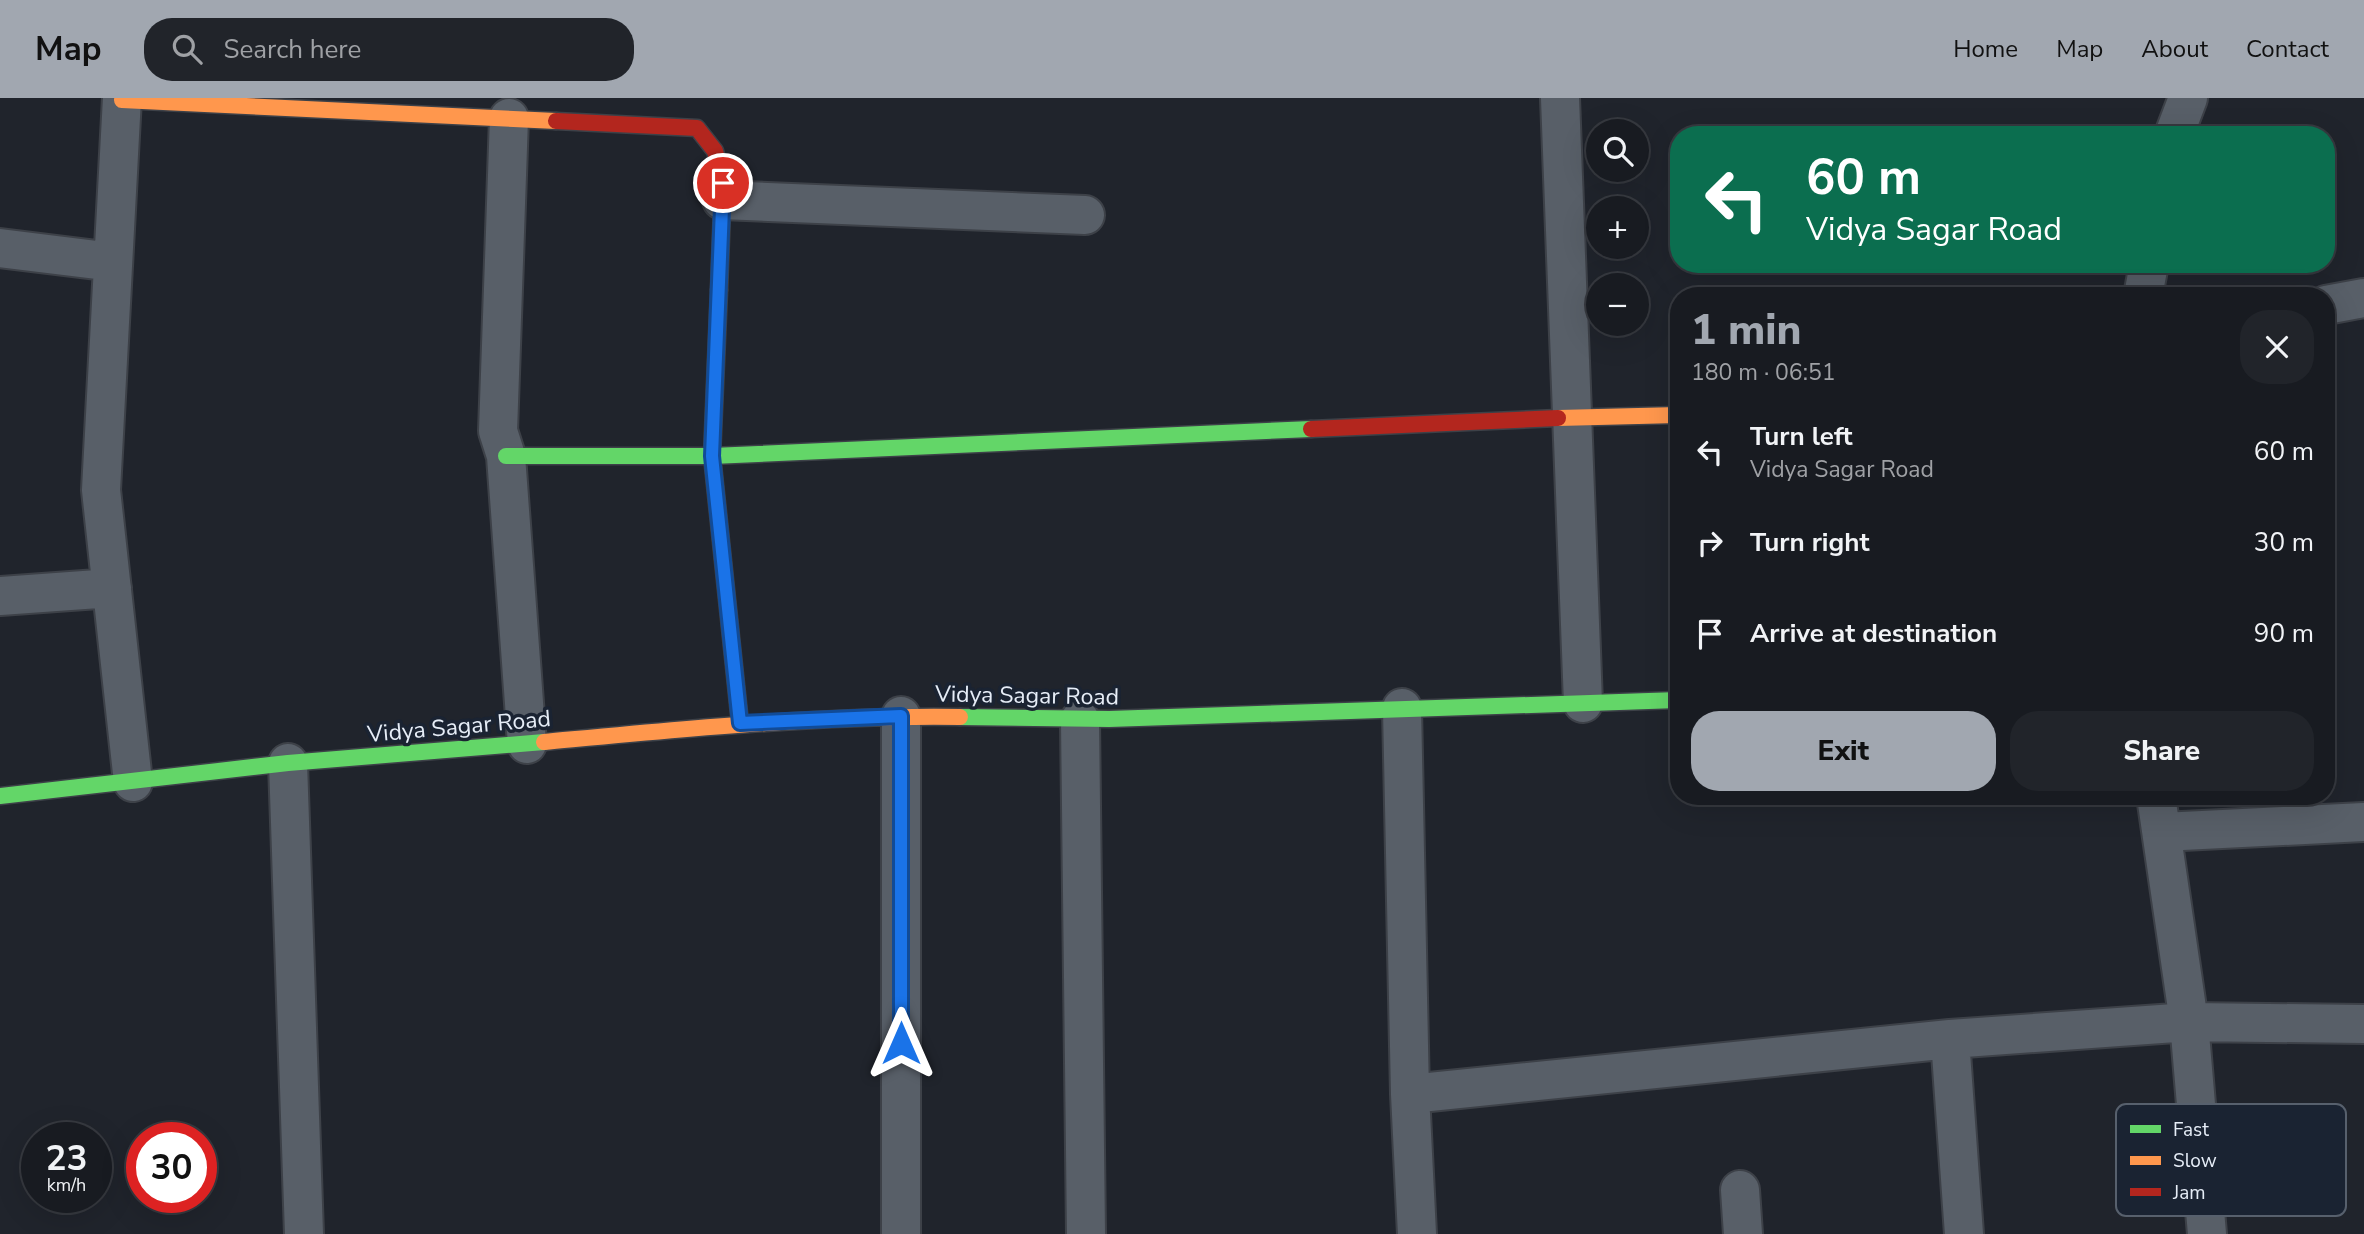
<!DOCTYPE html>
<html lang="en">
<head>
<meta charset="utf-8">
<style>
  body { margin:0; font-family:"Nunito Sans",sans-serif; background:#21242a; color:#f1f3f6; height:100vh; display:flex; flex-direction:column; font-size:26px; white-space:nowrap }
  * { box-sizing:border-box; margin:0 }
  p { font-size:23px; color:#9fa1a5 }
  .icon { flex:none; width:38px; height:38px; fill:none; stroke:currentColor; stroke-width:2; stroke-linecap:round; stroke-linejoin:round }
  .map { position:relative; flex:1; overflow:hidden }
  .side { position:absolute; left:1670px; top:189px; width:665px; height:518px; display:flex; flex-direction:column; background:#181b21; border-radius:28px; box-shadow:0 7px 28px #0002,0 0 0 2px #36393f }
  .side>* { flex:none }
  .hud { position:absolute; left:1670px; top:28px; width:665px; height:147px; border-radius:28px; box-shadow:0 7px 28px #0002,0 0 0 2px #36393f; background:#0b6e4f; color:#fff; overflow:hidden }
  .fabs { position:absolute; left:1586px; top:21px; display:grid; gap:14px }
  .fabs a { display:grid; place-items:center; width:63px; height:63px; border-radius:50%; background:#181b21; box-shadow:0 7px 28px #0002,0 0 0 2px #36393f; font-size:35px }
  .speed { position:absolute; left:21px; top:1024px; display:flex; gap:14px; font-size:35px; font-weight:700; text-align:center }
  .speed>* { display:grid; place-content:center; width:91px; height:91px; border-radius:50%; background:#181b21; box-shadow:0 7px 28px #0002,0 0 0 2px #36393f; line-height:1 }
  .speed small { font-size:18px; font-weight:400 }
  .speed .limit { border:10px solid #d22; background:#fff; color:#111 }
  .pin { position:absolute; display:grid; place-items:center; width:60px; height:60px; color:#fff; margin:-30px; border:4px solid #fff; border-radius:50%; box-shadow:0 2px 7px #0007 }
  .me { position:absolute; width:77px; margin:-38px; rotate:0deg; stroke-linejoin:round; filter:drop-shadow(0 0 5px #0008) }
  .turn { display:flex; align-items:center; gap:24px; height:147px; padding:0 21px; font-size:32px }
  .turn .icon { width:91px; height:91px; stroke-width:2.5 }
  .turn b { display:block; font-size:49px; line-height:60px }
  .round { display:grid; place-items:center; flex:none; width:74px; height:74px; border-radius:28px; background:#21242a }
  .headline { display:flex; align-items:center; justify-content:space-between; height:119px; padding:0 21px }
  h1 { font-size:42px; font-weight:800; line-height:52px; color:#a1a7b0 }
  .cta { display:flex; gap:14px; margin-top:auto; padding:14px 21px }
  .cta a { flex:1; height:80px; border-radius:28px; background:#a1a7b0; color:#111; font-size:28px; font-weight:800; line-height:80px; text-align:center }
  .cta a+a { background:#21242a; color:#f1f3f6 }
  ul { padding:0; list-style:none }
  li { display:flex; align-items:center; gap:21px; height:91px; padding:0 21px }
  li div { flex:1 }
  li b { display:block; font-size:26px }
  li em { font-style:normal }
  header { display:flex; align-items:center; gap:42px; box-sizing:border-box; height:98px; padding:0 35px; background:#a1a7b0; color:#111 }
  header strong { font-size:33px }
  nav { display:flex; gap:38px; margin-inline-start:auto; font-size:24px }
  .search { width:490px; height:63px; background:#21242a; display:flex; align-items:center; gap:18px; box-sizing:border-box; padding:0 24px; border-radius:28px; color:#9fa1a5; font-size:26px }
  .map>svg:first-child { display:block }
</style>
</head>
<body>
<header>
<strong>Map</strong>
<div class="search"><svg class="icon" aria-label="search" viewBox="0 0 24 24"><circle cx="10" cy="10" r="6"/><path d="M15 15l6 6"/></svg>Search here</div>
<nav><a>Home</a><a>Map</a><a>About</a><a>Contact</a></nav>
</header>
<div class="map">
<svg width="2364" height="1136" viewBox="0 0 2364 1136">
  <rect width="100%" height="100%" fill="#20242c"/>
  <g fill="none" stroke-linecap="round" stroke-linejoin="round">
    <g stroke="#3d4148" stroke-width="42">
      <path id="street" d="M122,0L101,392L133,684
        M1560,0L1583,605
        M509,20L498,333L506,358L527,646
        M2174,37L2188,0
        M722,102L1085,117
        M0,150L113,164
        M2143,198L2149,166
        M2326,207L2364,200
        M0,498L112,490
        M1402,610L1410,996L1417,1136
        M901,618V1136
        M1080,622L1086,1136
        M288,665L304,1136
        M2156,698L2189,924L2207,1136
        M2162,734L2364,724
        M1950,941L1964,1136
        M1410,996L1950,941L2189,924L2364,926
        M1740,1092L1743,1136"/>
    </g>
    <g stroke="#3d4148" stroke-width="19">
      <path id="fast" d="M719,192L712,358L740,625
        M506,358H712L1311,331
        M960,619L1109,621L1678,602
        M0,698L288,665L544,644"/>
    </g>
    <g stroke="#3d4148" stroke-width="19">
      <path id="slow" d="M122,2L556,23
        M1558,320L1678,317
        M544,644C683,631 820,617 960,619"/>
    </g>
    <g stroke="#3d4148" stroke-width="19">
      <path id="jam" d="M556,23L697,30L715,53L723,85L719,192
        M1311,331L1558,320"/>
    </g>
    <use href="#street" stroke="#585f68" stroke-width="38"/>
    <use href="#fast" stroke="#63d668" stroke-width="16"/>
    <use href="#slow" stroke="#ff974d" stroke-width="16"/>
    <use href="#jam" stroke="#b3261e" stroke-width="16"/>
  </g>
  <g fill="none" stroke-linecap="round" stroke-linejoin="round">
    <g stroke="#114b97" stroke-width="18">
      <path id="route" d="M723,85L712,358L740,625L901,618V945"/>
    </g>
    <use href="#route" stroke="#1a73e8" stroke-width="12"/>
  </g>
  <g text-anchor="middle" stroke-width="7" stroke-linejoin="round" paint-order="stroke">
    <g font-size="23" fill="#e6edf7" stroke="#1a2332">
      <text transform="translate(1027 597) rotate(1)" y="8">Vidya Sagar Road</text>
      <text transform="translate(459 628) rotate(-5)" y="8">Vidya Sagar Road</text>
    </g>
  </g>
  <rect x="2116" y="1006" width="230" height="112" rx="10" fill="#1a2332" stroke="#57606d" stroke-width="2"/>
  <rect x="2130" y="1027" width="31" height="8" fill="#63d668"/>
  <rect x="2130" y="1058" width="31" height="9" fill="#ff974d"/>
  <rect x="2130" y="1090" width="31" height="8" fill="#b3261e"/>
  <g font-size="19" fill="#e6edf7">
    <text x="2173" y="1038">Fast</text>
    <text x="2173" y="1069">Slow</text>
    <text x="2173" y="1101">Jam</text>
  </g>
</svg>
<div class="fabs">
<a><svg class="icon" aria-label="search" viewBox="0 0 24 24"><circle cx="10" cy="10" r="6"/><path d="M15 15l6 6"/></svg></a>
<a>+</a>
<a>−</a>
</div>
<div class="speed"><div>23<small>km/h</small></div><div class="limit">30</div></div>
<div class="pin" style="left:723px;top:85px;background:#d93025"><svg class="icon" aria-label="arrive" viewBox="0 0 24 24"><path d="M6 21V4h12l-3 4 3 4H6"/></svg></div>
<svg class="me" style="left:901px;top:945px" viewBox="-20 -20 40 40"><path d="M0-17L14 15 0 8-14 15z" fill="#1a73e8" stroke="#fff" stroke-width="4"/></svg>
<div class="hud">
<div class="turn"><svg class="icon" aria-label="left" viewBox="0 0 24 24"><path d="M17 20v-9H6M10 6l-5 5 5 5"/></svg><div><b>60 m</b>Vidya Sagar Road</div></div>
</div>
<section class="side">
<div class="headline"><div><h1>1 min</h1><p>180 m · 06:51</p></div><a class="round"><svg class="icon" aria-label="close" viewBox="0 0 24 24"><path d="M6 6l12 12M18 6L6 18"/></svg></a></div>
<ul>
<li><svg class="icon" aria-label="left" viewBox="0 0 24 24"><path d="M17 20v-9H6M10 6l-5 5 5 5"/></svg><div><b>Turn left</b><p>Vidya Sagar Road</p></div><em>60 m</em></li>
<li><svg class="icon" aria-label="right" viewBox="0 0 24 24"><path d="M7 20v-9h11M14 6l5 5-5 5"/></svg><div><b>Turn right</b></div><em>30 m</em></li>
<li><svg class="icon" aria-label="arrive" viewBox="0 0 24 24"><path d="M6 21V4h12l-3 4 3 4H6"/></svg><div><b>Arrive at destination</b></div><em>90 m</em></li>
</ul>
<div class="cta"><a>Exit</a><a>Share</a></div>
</section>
</div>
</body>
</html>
